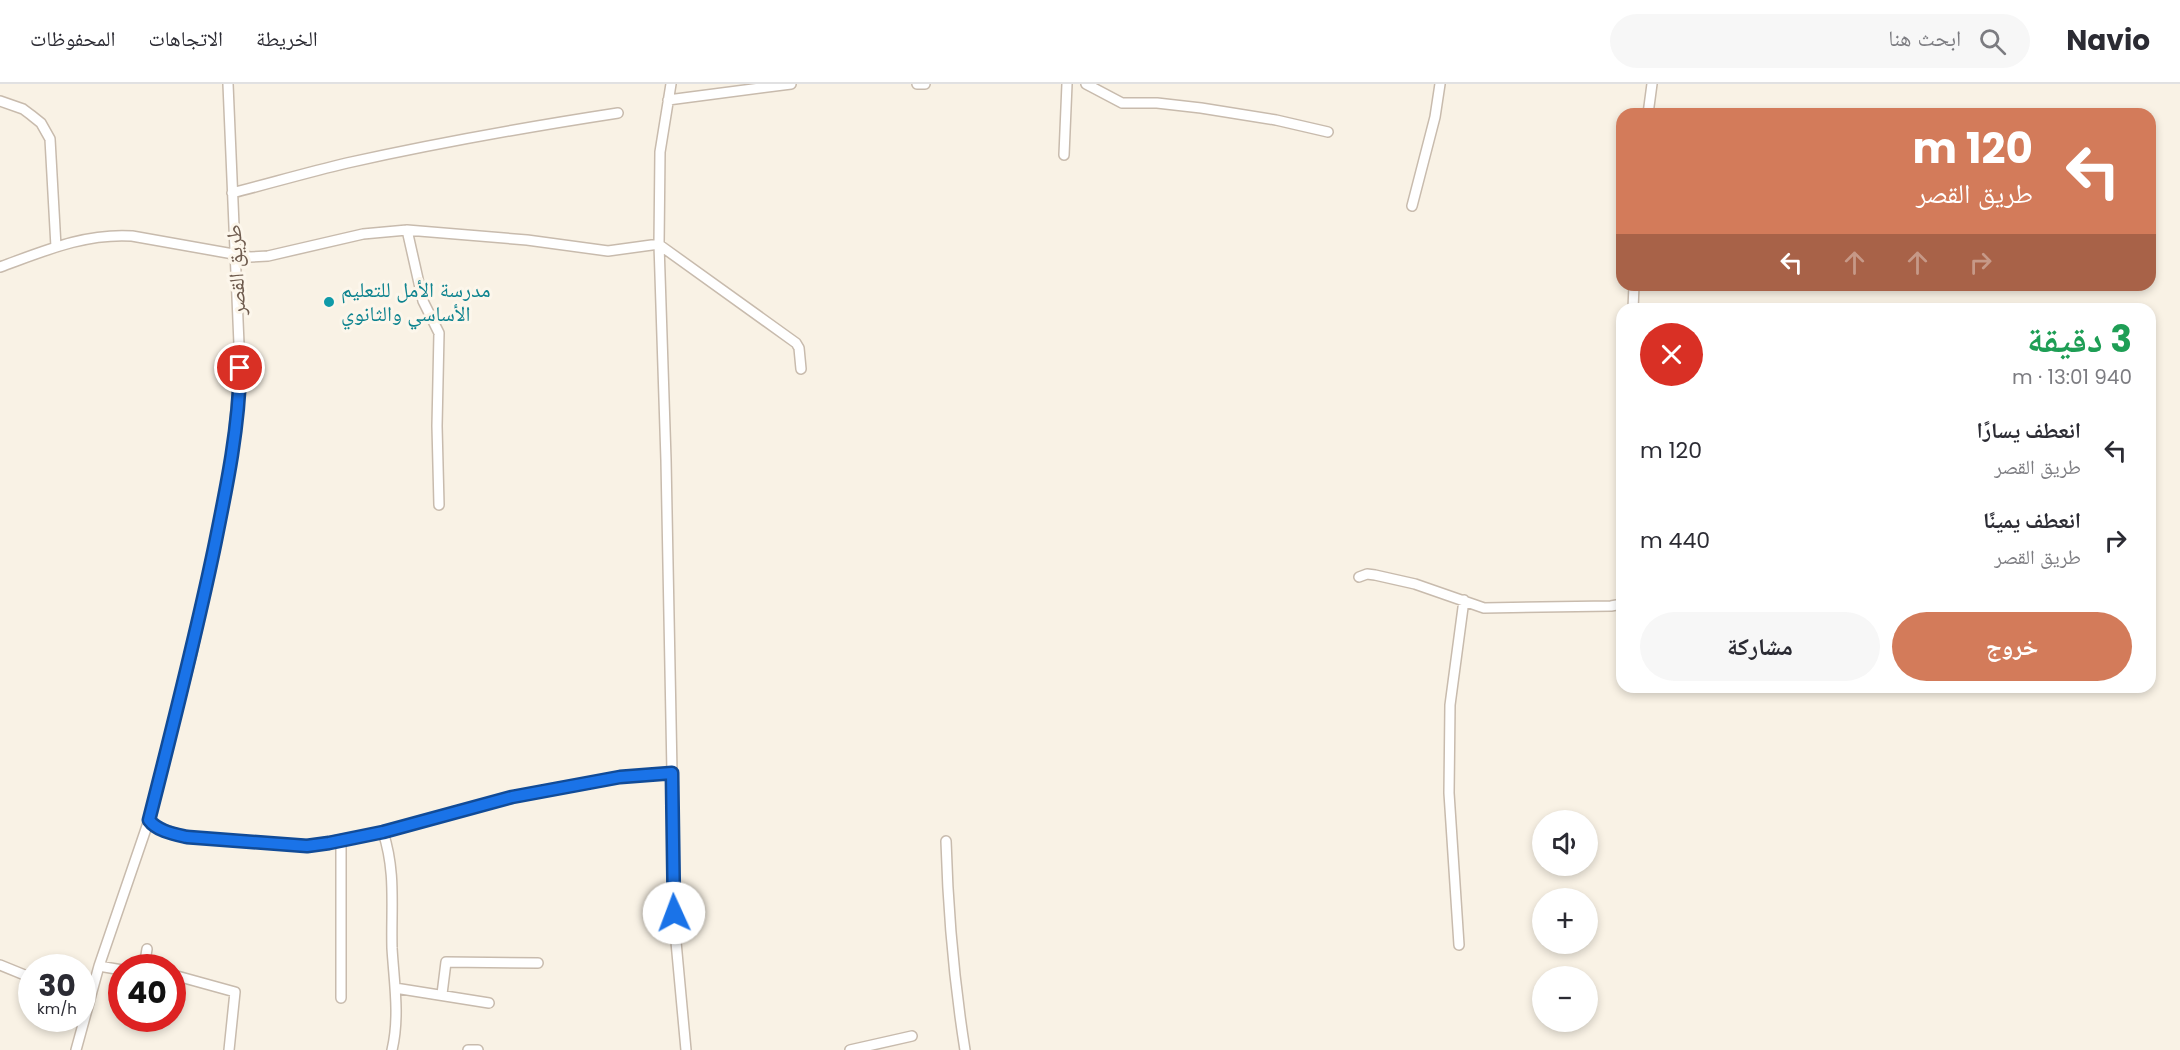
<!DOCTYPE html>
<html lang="ar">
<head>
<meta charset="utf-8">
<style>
  body { margin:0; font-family:Poppins,"Noto Naskh Arabic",sans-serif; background:#f7f7f7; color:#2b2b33; direction:rtl; height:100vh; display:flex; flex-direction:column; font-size:22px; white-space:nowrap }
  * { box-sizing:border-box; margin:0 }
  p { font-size:20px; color:#7c7c81 }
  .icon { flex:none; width:33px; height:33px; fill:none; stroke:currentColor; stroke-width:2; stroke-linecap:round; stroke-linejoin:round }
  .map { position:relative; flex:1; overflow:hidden; direction:ltr }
  .side { position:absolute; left:1616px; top:219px; width:540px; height:390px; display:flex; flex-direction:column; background:#fff; border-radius:18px; box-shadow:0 3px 9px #0003; direction:rtl }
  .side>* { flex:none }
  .guide { position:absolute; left:1616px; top:24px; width:540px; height:183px; border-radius:18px; box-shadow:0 3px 9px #0003; direction:rtl; background:#d37b5a; color:#fff; overflow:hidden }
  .controls { position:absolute; left:1532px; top:726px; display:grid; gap:12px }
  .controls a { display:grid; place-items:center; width:66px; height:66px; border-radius:50%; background:#fff; box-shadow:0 3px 9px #0003; font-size:30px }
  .speed { position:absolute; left:18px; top:870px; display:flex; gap:12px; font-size:30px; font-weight:700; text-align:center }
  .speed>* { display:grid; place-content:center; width:78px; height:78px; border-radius:50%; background:#fff; box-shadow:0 3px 9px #0003; line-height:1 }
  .speed small { font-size:15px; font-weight:400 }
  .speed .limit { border:9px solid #d22; background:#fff; color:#111 }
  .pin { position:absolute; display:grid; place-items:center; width:51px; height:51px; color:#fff; margin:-26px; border:3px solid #fff; border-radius:50%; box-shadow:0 2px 6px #0007 }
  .me { position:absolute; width:66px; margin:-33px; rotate:358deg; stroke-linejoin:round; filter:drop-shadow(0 0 4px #0008) }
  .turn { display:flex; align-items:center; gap:21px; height:126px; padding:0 24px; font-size:27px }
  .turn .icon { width:78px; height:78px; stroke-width:2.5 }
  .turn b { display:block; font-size:42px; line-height:51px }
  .lanes { display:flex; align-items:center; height:57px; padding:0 24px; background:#0003; justify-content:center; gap:30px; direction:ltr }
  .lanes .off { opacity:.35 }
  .round { display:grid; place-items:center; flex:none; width:63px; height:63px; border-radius:32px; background:#f7f7f7 }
  .head { display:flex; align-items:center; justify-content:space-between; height:102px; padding:0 24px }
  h1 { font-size:36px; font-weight:700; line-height:45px; color:#1e9e55 }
  .primary-button { display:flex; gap:12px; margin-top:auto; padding:12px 24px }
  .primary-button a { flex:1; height:69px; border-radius:36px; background:#d37b5a; color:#fff; font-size:24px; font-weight:700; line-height:69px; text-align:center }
  .primary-button a+a { background:#f7f7f7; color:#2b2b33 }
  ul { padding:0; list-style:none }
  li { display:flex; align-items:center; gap:18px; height:90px; padding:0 24px }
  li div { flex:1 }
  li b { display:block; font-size:22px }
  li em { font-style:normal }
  header { display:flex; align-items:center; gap:36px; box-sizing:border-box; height:84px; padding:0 30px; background:#fff; border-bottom:2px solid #e1e1e2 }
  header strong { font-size:28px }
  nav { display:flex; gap:33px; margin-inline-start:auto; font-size:21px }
  .search { width:420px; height:54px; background:#f7f7f7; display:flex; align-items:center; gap:15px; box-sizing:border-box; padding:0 21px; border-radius:33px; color:#7c7c81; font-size:22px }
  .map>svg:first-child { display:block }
</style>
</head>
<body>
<header>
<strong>Navio</strong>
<div class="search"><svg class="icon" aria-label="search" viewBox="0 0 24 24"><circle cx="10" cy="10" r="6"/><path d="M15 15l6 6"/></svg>ابحث هنا</div>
<nav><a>الخريطة</a><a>الاتجاهات</a><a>المحفوظات</a></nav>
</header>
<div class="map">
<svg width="2180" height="966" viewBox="0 0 2180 966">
  <rect width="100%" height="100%" fill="#f9f2e5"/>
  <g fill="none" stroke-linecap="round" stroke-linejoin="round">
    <g stroke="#c8bbad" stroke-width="12">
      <path id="minor" d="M917,0H925
        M1086,0L1122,19H1157L1201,24L1276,36L1328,48
        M668,16L791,0
        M0,17L23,25L31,31L41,39L50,55L56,163
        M1648,30L1652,0
        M1064,71L1067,0
        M232,109C271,99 309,88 347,79C437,59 527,43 618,29
        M1412,122L1435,33L1440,0
        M407,146L423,217L439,249L437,342L439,421
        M659,160L660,68L671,0
        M661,162L796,259L799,264L801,285
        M0,183C44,167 85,149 132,152L250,173L268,172L363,150L407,146L527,156L608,167L659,160L666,376L672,689
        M1633,225L1634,201
        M1359,493L1367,490L1375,491L1415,500L1484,524L1611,522L1622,520
        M149,736L156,743L187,753L307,762L383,748L512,713L620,693L672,689L675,847L686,966
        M383,748C396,788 391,822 392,864C394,898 400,932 392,966
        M946,757C948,827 954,897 965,966
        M1459,861L1449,709L1450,621L1464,516
        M0,881L32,894
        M99,882L122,886
        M144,884L147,865
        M172,891L177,892L172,909
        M177,892L235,908L229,966
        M395,904L489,919
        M442,910L446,878L538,879
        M341,914V757
        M76,966L99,882L149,736L192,569L225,413L232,369L240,284L228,0
        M468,966H478
        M850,966L912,952"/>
    </g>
    <use href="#minor" stroke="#fff" stroke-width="9"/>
  </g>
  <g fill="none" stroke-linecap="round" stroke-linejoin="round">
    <g stroke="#114b97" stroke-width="15">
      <path id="route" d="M240,284C239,345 226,406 214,465C195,556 172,646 149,736C157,747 174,750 187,753L307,762L329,759L383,748L512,713L620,693L672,689L674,829"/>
    </g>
    <use href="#route" stroke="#1a73e8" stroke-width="10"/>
  </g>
  <circle fill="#0f9aa8" stroke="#fcf6eb" stroke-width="2" cx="329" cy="218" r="6"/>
  <g text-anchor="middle" stroke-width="6" stroke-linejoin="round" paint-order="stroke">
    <g font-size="21" fill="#6e5b4e" stroke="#fcf6eb">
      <text transform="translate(236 186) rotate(-93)" y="7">طريق القصر</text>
    </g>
    <g font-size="21" fill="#0d838f" stroke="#fcf6eb" text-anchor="start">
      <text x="341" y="213">مدرسة الأمل للتعليم<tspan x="341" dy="24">الأساسي والثانوي</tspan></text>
    </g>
  </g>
</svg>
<div class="controls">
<a><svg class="icon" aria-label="sound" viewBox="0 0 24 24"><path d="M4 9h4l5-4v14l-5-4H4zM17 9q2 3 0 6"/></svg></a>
<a>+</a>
<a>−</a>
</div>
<div class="speed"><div>30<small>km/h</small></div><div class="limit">40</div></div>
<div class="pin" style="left:240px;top:284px;background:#d93025"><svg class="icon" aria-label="arrive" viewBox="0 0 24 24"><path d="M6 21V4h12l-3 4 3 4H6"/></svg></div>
<svg class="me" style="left:674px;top:829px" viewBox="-20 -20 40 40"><circle r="19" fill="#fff"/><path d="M0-13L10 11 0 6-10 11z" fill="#1a73e8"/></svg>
<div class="guide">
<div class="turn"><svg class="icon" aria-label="left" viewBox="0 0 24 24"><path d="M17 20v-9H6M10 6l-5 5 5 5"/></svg><div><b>120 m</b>طريق القصر</div></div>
<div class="lanes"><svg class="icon" aria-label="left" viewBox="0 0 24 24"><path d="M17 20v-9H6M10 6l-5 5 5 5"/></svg><svg class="icon off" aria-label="ahead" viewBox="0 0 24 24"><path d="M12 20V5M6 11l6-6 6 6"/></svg><svg class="icon off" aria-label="ahead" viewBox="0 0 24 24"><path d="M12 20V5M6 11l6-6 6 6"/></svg><svg class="icon off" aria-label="right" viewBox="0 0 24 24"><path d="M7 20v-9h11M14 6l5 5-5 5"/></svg></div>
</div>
<section class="side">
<div class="head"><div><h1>3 دقيقة</h1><p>940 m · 13:01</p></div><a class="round" style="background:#d93025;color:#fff"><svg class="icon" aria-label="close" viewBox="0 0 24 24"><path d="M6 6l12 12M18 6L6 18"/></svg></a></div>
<ul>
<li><svg class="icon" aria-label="left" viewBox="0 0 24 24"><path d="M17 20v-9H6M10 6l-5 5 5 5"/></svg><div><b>انعطف يسارًا</b><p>طريق القصر</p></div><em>120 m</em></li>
<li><svg class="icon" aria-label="right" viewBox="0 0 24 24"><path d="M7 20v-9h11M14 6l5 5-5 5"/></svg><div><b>انعطف يمينًا</b><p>طريق القصر</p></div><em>440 m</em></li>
</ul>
<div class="primary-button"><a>خروج</a><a>مشاركة</a></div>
</section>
</div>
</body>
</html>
